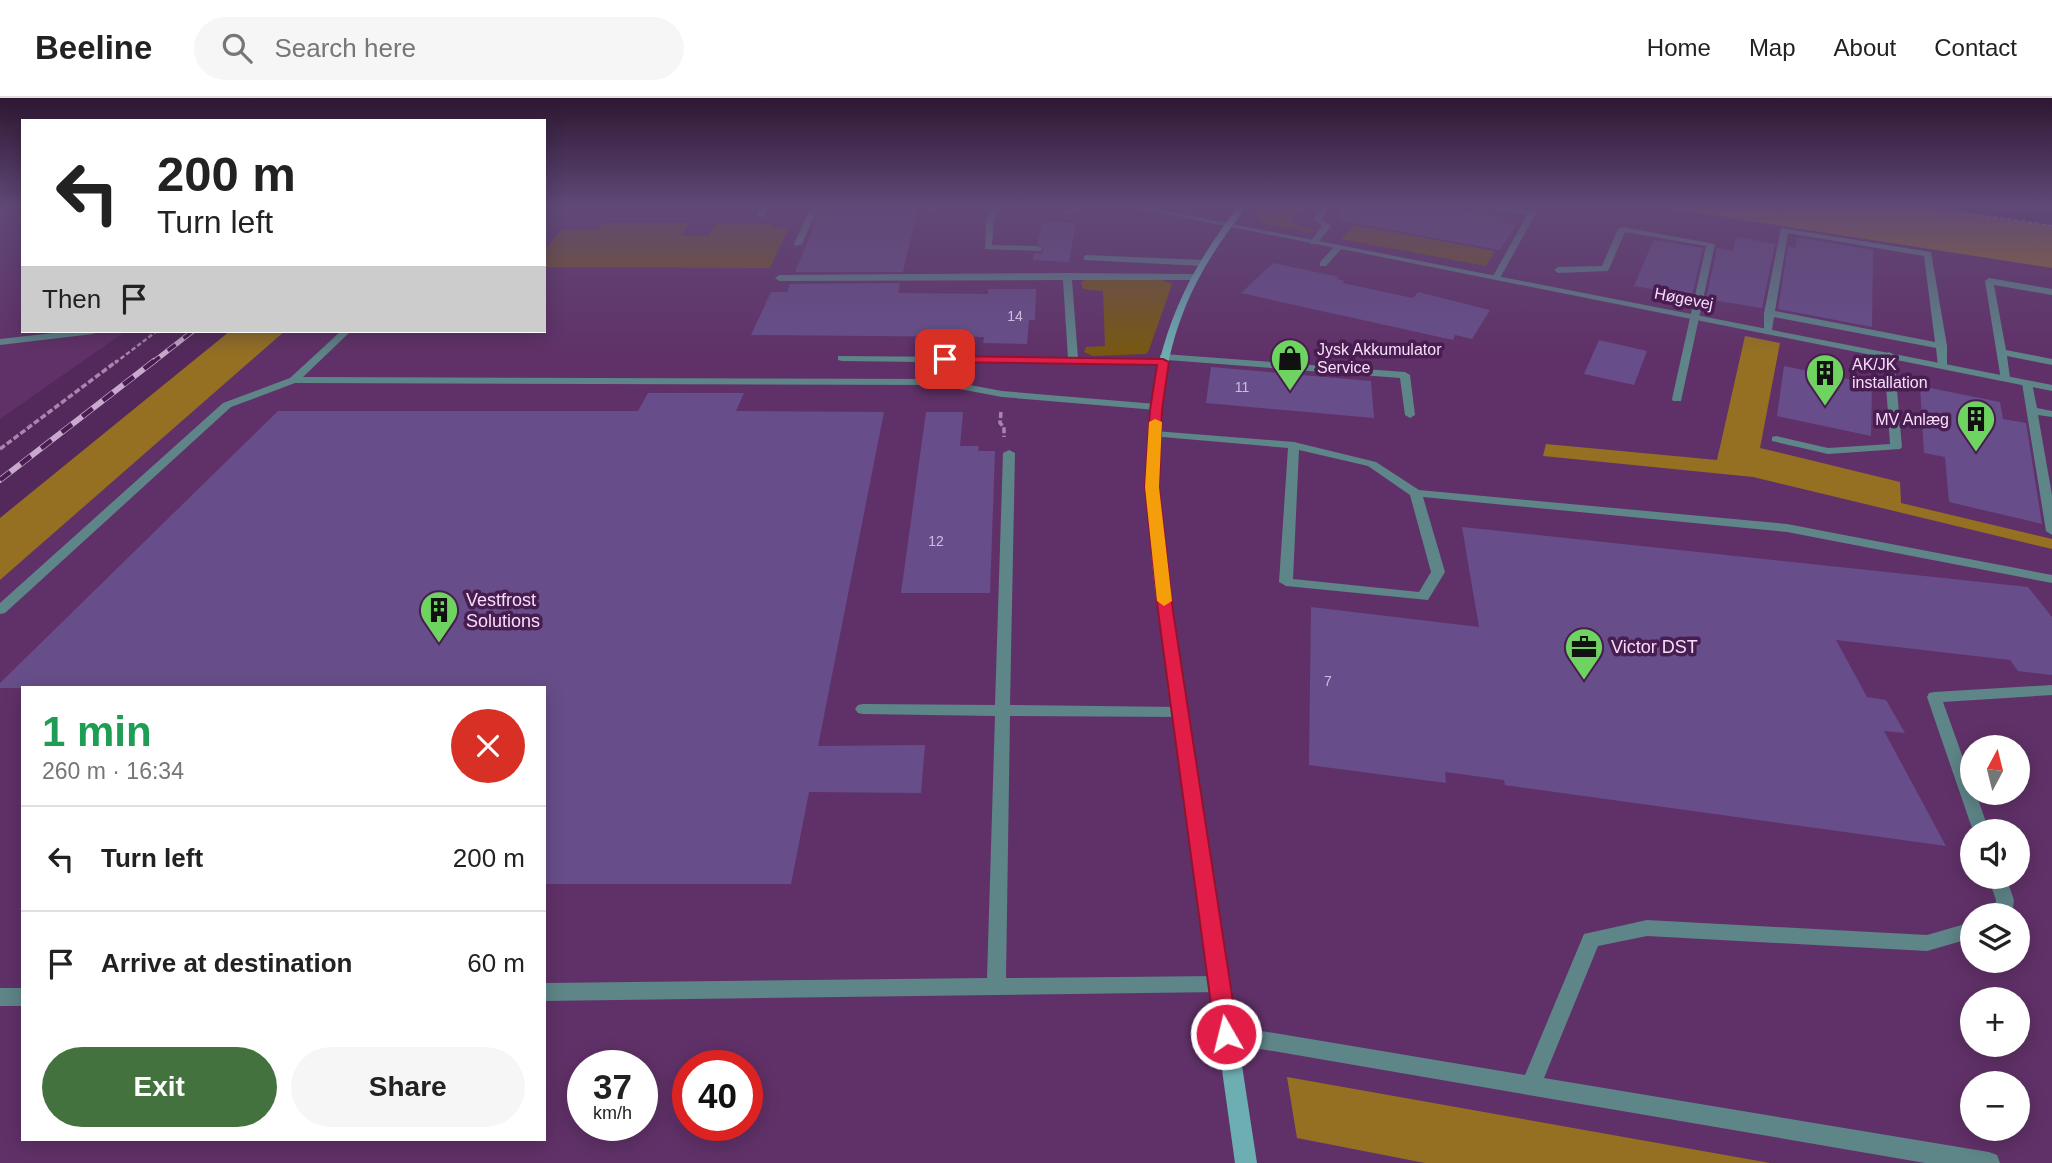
<!DOCTYPE html>
<html lang="en">
<head>
<meta charset="utf-8">
<style>
  body { margin:0; font-family:Helvetica,sans-serif; background:#f6f6f6; color:#222; height:100vh; display:flex; flex-direction:column; font-size:26px; white-space:nowrap }
  * { box-sizing:border-box; margin:0 }
  p { font-size:23px; color:#767676 }
  .icon { flex:none; width:38px; height:38px; fill:none; stroke:currentColor; stroke-width:2; stroke-linecap:round; stroke-linejoin:round }
  .map { position:relative; flex:1; overflow:hidden }
  .side { position:absolute; left:21px; top:588px; width:525px; height:455px; display:flex; flex-direction:column; background:#fff; border-radius:0px; box-shadow:0 4px 18px #0003 }
  .side>* { flex:none }
  .top-card { position:absolute; left:21px; top:21px; width:525px; height:214px; border-radius:0px; box-shadow:0 4px 18px #0003; background:#fff; color:#222; overflow:hidden }
  .needle { width:46px; rotate:7deg }
  .fabs { position:absolute; left:1960px; top:637px; display:grid; gap:14px }
  .fabs a { display:grid; place-items:center; width:70px; height:70px; border-radius:50%; background:#fff; box-shadow:0 4px 18px #0003; font-size:35px }
  .speed { position:absolute; left:567px; top:952px; display:flex; gap:14px; font-size:35px; font-weight:700; text-align:center }
  .speed>* { display:grid; place-content:center; width:91px; height:91px; border-radius:50%; background:#fff; box-shadow:0 4px 18px #0003; line-height:1 }
  .speed small { font-size:18px; font-weight:400 }
  .speed .limit { border:10px solid #d22; background:#fff; color:#111 }
  .pin { position:absolute; display:grid; place-items:center; width:60px; height:60px; color:#fff; margin:-30px; border-radius:14px; box-shadow:0 4px 10px #0006 }
  .me { position:absolute; width:77px; margin:-38px; rotate:352deg; stroke-linejoin:round; filter:drop-shadow(0 0 5px #0008) }
  .turn { display:flex; align-items:center; gap:24px; height:147px; padding:0 21px; font-size:32px }
  .turn .icon { width:91px; height:91px; stroke-width:2.5 }
  .turn b { display:block; font-size:49px; line-height:60px }
  .then { display:flex; align-items:center; height:66px; padding:0 21px; background:#0003; gap:14px; font-size:26px }
  .round { display:grid; place-items:center; flex:none; width:74px; height:74px; border-radius:37px; background:#f6f6f6 }
  .summary { display:flex; align-items:center; justify-content:space-between; height:119px; padding:0 21px }
  h1 { font-size:42px; font-weight:700; line-height:52px; color:#1e9e55 }
  .cta { display:flex; gap:14px; margin-top:auto; padding:14px 21px }
  .cta a { flex:1; height:80px; border-radius:42px; background:#44723e; color:#fff; font-size:28px; font-weight:700; line-height:80px; text-align:center }
  .cta a+a { background:#f6f6f6; color:#222 }
  ul { padding:0; list-style:none }
  li { display:flex; align-items:center; gap:21px; height:105px; padding:0 21px; border-top:2px solid #e0e0e0 }
  li div { flex:1 }
  li b { display:block; font-size:26px }
  li em { font-style:normal }
  header { display:flex; align-items:center; gap:42px; box-sizing:border-box; height:98px; padding:0 35px; background:#fff; border-bottom:2px solid #e0e0e0 }
  header strong { font-size:33px }
  nav { display:flex; gap:38px; margin-inline-start:auto; font-size:24px }
  .search { width:490px; height:63px; background:#f6f6f6; display:flex; align-items:center; gap:18px; box-sizing:border-box; padding:0 24px; border-radius:38px; color:#767676; font-size:26px }
  .map>svg:first-child { display:block }
</style>
</head>
<body>
<header>
<strong>Beeline</strong>
<div class="search"><svg class="icon" aria-label="search" viewBox="0 0 24 24"><circle cx="10" cy="10" r="6"/><path d="M15 15l6 6"/></svg>Search here</div>
<nav><a>Home</a><a>Map</a><a>About</a><a>Contact</a></nav>
</header>
<div class="map">
<svg width="2052" height="1065" viewBox="0 0 2052 1065">
  <rect width="100%" height="100%" fill="#53295b"/>
  <path fill="#603168" fill-rule="evenodd" d="M0,108H23V233H126L0,321Z
    M544,108H1653L2052,170V1065H0V482L285,233H544ZM23,590H544V1041H23ZM1972,649H2018V695H1972ZM1972,733H2018V779H1972ZM1972,817H2018V863H1972ZM1972,901H2018V947H1972ZM583,968H642V1027H583ZM688,968H747V1027H688ZM1972,985H2018V1031H1972Z"/>
  <path fill="#785810" d="M1270,108H1305L1289,124L1316,133L1313,135L1262,125L1260,118Z
    M603,125H689L682,138H708L716,126H772V129H789L770,170L544,169V152L562,132H597Z
    M1354,127L1495,153L1486,168L1341,141Z
    M1087,181L1163,182L1172,186L1149,252L1146,256L1093,258L1084,254L1086,249L1105,248L1103,193L1083,191L1081,184Z"/>
  <path fill="#957023" d="M1653,108H1917L2052,128V170Z
    M230,233H285L0,482V420Z
    M1745,238L1780,245L1760,350L1900,384L1901,405L2052,441V451L1753,379L1543,358L1546,346L1717,362Z
    M1287,979L1770,1065H1425L1297,1040Z"/>
  <path fill="#674e8a" d="M822,108H918L903,174H795Z
    M1340,108H1436L1504,120L1501,124L1516,127L1500,152L1338,122Z
    M1043,124L1076,125L1069,164L1033,162L1034,155L1041,156L1044,152L1037,145Z
    M1736,139L1775,146L1762,210L1706,201L1717,150L1733,153Z
    M1797,139L1873,152L1872,229L1778,211L1788,148L1795,150Z
    M1656,142L1703,150L1692,198L1634,188L1653,143Z
    M1273,165L1339,179L1337,181L1344,183L1342,185L1413,200L1418,194L1490,212L1472,241L1455,237L1453,242L1241,195Z
    M900,185L898,195L988,196V191H1036L1035,222H1029L1027,246L983,245L984,239L751,237L771,194H787L790,186Z
    M1599,242L1647,253L1634,287L1584,276Z
    M1784,268L1872,286L1871,338L1777,318Z
    M1211,269L1371,283L1374,320L1206,305Z
    M1920,288L2000,304L2003,321L2026,325L2042,426L1949,404L1945,359L1924,355Z
    M648,295H744L736,313L884,314L818,648L925,647L921,695L809,694L791,786H544V590H0V585L278,313H638Z
    M926,314H963L960,348H979L978,353H995L990,495H901Z
    M1462,429L2028,489L2052,519V577L2018,573L2010,562L1836,542L1867,599L1886,602L1905,635L1884,633L1946,748L1505,687L1504,682L1445,674L1446,685L1309,667L1311,509L1479,529Z"/>
  <g fill="none" stroke-linecap="round" stroke-linejoin="round">
    <path stroke="#a785ad" stroke-width="2.5" stroke-dasharray="4.5 2.5" stroke-linecap="butt" d="M1917,108L2052,128
      M115,265L157,233"/>
    <path stroke="#a785ad" stroke-width="3.5" stroke-dasharray="6 2.5" stroke-linecap="butt" d="M1001,314L1000,325L1004,329V339
      M0,351L117,263"/>
    <path fill="#5e8588" fill-rule="evenodd" d="M762,108H770L764,119H761L757,117Z
      M811,108H819L802,146L795,148L794,146Z
      M932,108H940L934,114L930,112Z
      M991,108H999L994,124L992,147L1038,148L1042,151L1041,153L985,151L986,124Z
      M1078,108H1088L1066,116L1062,114Z
      M1480,108H1497L1536,115L1500,180L1493,178L1527,117Z
      M1323,109L1330,111L1322,121L1331,128L1317,146H1311L1310,144L1322,128L1314,121Z
      M1622,129L1715,146L1681,303H1673L1672,301L1706,148L1625,134L1608,173L1558,175L1554,172L1558,169L1602,168L1618,131Z
      M1781,130L1931,154L1947,248V270L1938,268L1936,250L1774,219L1772,232L1764,234V215ZM1788,135L1924,158L1935,244L1775,213Z
      M1336,147L1343,149L1326,168H1320V164Z
      M1087,157L1203,162L1207,165L1203,168L1084,162V158Z
      M1067,175L1194,176L1198,179L1194,182H1072L1078,260L1160,261V257L1164,256L1405,274L1410,277L1415,317L1410,320L1405,317L1400,280L1167,262V266L1163,267L842,263L838,262V258L1068,260L1063,182L779,183L775,180L779,177Z
      M1989,180L2052,191V197L1994,187L2006,252L2052,261V267L2007,258L2010,280L2005,283L2001,282L1985,183Z
      M341,233H351L303,279L938,281L1002,293L1156,306L1161,309L1156,312L1002,299L938,287L295,285L231,309L5,515L0,516V505L223,305L290,280Z
      M1889,254L1894,257L1902,349L1900,351L1828,356L1772,343V339L1776,338L1828,350L1890,346L1884,257Z
      M2027,282L2032,285L2037,310L2052,313V319L2038,317L2052,397V437L2046,433L2022,285Z
      M1155,333L1294,344L1376,364L1419,392L1787,426L2052,477V485L1787,434L1423,399L1445,474L1428,502L1286,488L1279,484L1288,350L1151,338L1149,336ZM1299,352L1368,368L1410,397L1431,474L1419,494L1293,481Z
      M1009,352L1015,355L1010,607L1180,609L1185,610L1188,614L1185,618L1180,619L1010,618L1006,880L1219,878L1226,880L1229,886L1226,892L1219,894L544,903V885L987,880L995,618L863,616L858,615L855,611L858,607L863,606L995,607L1003,355Z
      M2052,587V597L1943,604L1972,685V695H1976L1989,733H1973L1927,599L1929,595L1934,594Z
      M1988,779H2006L2014,802L2012,817H1994L1996,802Z
      M1647,822L1927,837L1972,824V840L1927,853L1647,838L1598,848L1544,980L1989,1054L1997,1057L2000,1065H1925L1226,945L1219,942L1216,936L1219,930L1226,927L1525,977L1584,836Z
      M0,890H23V908H0Z"/>
    <path fill="#5e8588" fill-rule="evenodd" d="M1126,108H1140L2052,287V293Z
      M71,233H98L93,236L0,247V241Z"/>
    <path fill="#6daeb2" fill-rule="evenodd" d="M1239,108H1247C1225,137 1205,165 1190,198C1148,291 1157,395 1169,493L1257,1065H1235L1155,493C1139,341 1140,232 1239,108Z"/>
    <g stroke="#c9aace" stroke-width="5">
      <path id="rail-far1" d="M152,265L193,233"/>
    </g>
    <g stroke="#c9aace" stroke-width="6">
      <path id="rail" d="M0,382L154,263"/>
    </g>
    <use href="#rail-far1" stroke="#481e50" stroke-width="3.5" stroke-dasharray="10" stroke-linecap="butt"/>
    <use href="#rail" stroke="#481e50" stroke-width="4.5" stroke-dasharray="13" stroke-linecap="butt"/>
  </g>
  <linearGradient id="sky" x2="0" y2="1"><stop stop-color="#2e1732"/><stop offset="0.42" stop-color="#604977"/><stop offset="1" stop-color="#604977" stop-opacity="0"/></linearGradient>
  <rect width="2052" height="257" fill="url(#sky)"/>
  <path fill="#e11d48" stroke="#92132f" stroke-width="2" d="M945,258L1163,261L1169,264L1162,312L1159,389L1173,513L1238,936L1234,943L1226,946L1218,943L1215,936L1158,513L1145,389L1150,312L1157,267L941,264V259Z"/>
  <path fill="#f59e0b" d="M1155,321L1162,324L1159,389L1172,503L1164,508L1157,503L1145,389L1149,324Z"/>
  <defs>
    <g id="shop-pin" transform="scale(2.0125)"><path d="M0 17L-7.5 6A9.5 9.5 0 1 1 7.5 6Z" fill="#6ed360" stroke="#481e50"/><path d="M-5-2.5h2.3a2.7 3.5 0 0 1 5.4 0H5L5.5 6h-11ZM-1.5-2.5h3a1.5 2.3 0 0 0-3 0Z" fill="#111"/></g>
    <g id="building-pin" transform="scale(2.0125)"><path d="M0 17L-7.5 6A9.5 9.5 0 1 1 7.5 6Z" fill="#6ed360" stroke="#481e50"/><path d="M-4-6H4V6H1V3H-1V6H-4ZM-2.5-4.3h1.7v1.8h-1.7ZM.8-4.3h1.7v1.8H.8ZM-2.5-1h1.7V.8h-1.7ZM.8-1h1.7V.8H.8Z" fill="#111"/></g>
    <g id="office-pin" transform="scale(2.0125)"><path d="M0 17L-7.5 6A9.5 9.5 0 1 1 7.5 6Z" fill="#6ed360" stroke="#481e50"/><path d="M-6-3h4V-5.5h4V-3h4V5H-6ZM-1-4.5V-3h2v-1.5ZM-6 0V1H6V0Z" fill="#111"/></g>
  </defs>
  <g fill-rule="evenodd">
    <use href="#shop-pin" x="1290" y="260"/>
    <use href="#building-pin" x="1825" y="275"/>
    <use href="#building-pin" x="1976" y="321"/>
    <use href="#building-pin" x="439" y="512"/>
    <use href="#office-pin" x="1584" y="549"/>
  </g>
  <g text-anchor="middle" stroke-width="7" stroke-linejoin="round" paint-order="stroke">
    <g font-size="14" fill="#d4bae0">
      <text x="1015" y="223">14</text>
      <text x="1242" y="294">11</text>
      <text x="936" y="448">12</text>
      <text x="1328" y="588">7</text>
    </g>
    <g font-size="16" fill="#f8defc" stroke="#481e50">
      <text transform="translate(1684 200) rotate(11)" y="6">Høgevej</text>
    </g>
    <g font-size="16" fill="#f8defc" stroke="#481e50" text-anchor="start">
      <text x="1317" y="257">Jysk Akkumulator<tspan x="1317" dy="18">Service</tspan></text>
      <text x="1852" y="272">AK/JK<tspan x="1852" dy="18">installation</tspan></text>
      <text x="1949" y="327" text-anchor="end">MV Anlæg</text>
    </g>
    <g font-size="18" fill="#f8defc" stroke="#481e50" text-anchor="start">
      <text x="466" y="508">Vestfrost<tspan x="466" dy="21">Solutions</tspan></text>
      <text x="1611" y="555">Victor DST</text>
    </g>
  </g>
</svg>
<div class="fabs">
<a><svg class="needle" viewBox="-14 -14 28 28"><path d="M0-13l5 13h-10z" fill="#e53935"/><path d="M0 13l5-13h-10z" fill="#767676"/></svg></a>
<a><svg class="icon" aria-label="sound" viewBox="0 0 24 24"><path d="M4 9h4l5-4v14l-5-4H4zM17 9q2 3 0 6"/></svg></a>
<a><svg class="icon" aria-label="layers" viewBox="0 0 24 24"><path d="M12 4l9 5-9 5-9-5zM3 14l9 5 9-5"/></svg></a>
<a>+</a>
<a>−</a>
</div>
<div class="speed"><div>37<small>km/h</small></div><div class="limit">40</div></div>
<div class="pin" style="left:945px;top:261px;background:#d93025"><svg class="icon" aria-label="arrive" viewBox="0 0 24 24"><path d="M6 21V4h12l-3 4 3 4H6"/></svg></div>
<svg class="me" style="left:1226px;top:936px" viewBox="-20 -20 40 40"><circle r="17" fill="#e11d48" stroke="#fff" stroke-width="3"/><path d="M0-11L8 9 0 5-8 9z" fill="#fff"/></svg>
<div class="top-card">
<div class="turn"><svg class="icon" aria-label="left" viewBox="0 0 24 24"><path d="M17 20v-9H6M10 6l-5 5 5 5"/></svg><div><b>200 m</b>Turn left</div></div>
<div class="then">Then<svg class="icon" aria-label="arrive" viewBox="0 0 24 24"><path d="M6 21V4h12l-3 4 3 4H6"/></svg></div>
</div>
<section class="side">
<div class="summary"><div><h1>1 min</h1><p>260 m · 16:34</p></div><a class="round" style="background:#d93025;color:#fff"><svg class="icon" aria-label="close" viewBox="0 0 24 24"><path d="M6 6l12 12M18 6L6 18"/></svg></a></div>
<ul>
<li><svg class="icon" aria-label="left" viewBox="0 0 24 24"><path d="M17 20v-9H6M10 6l-5 5 5 5"/></svg><div><b>Turn left</b></div><em>200 m</em></li>
<li><svg class="icon" aria-label="arrive" viewBox="0 0 24 24"><path d="M6 21V4h12l-3 4 3 4H6"/></svg><div><b>Arrive at destination</b></div><em>60 m</em></li>
</ul>
<div class="cta"><a>Exit</a><a>Share</a></div>
</section>
</div>
</body>
</html>
